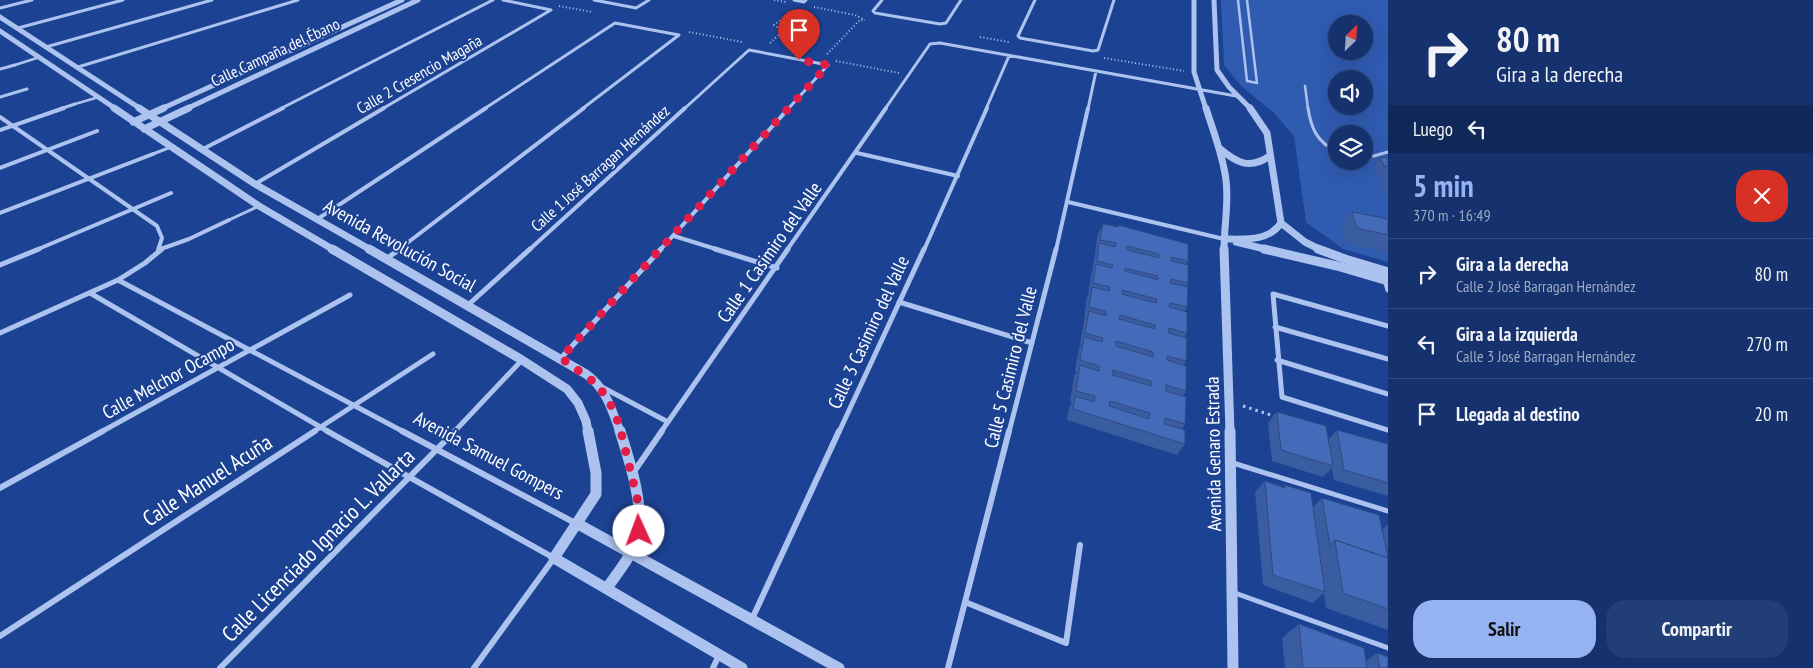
<!DOCTYPE html>
<html lang="es">
<head>
<meta charset="utf-8">
<style>
  body { margin:0; font-family:"PT Sans Narrow",sans-serif; background:#223e76; color:#f1f3f6; height:100vh; display:flex; flex-direction:column; font-size:19px; white-space:nowrap }
  * { box-sizing:border-box; margin:0 }
  p { font-size:16px; color:#9daac2 }
  .icon { flex:none; width:28px; height:28px; fill:none; stroke:currentColor; stroke-width:2; stroke-linecap:round; stroke-linejoin:round }
  .map { position:relative; flex:1; overflow:hidden }
  .sheet { display:flex; flex-direction:column; background:#15326e; width:425px }
  .sheet>* { flex:none }
  .top-card { background:#15326e; color:#f1f3f6; overflow:hidden }
  .needle { width:32px; rotate:25deg }
  .buttons { position:absolute; left:1328px; top:15px; display:grid; gap:10px }
  .buttons a { display:grid; place-items:center; width:45px; height:45px; border-radius:50%; background:#15326e; box-shadow:0 5px 20px #0002,0 0 0 1px #344d81; font-size:25px }
  .pin { position:absolute; display:grid; place-items:center; width:42px; height:42px; color:#fff; margin:-51px -21px; border-radius:50% 50% 50% 0; rotate:-45deg; box-shadow:0 0 5px #0007 }
  .pin .icon { rotate:45deg }
  .me { position:absolute; width:55px; margin:-28px; rotate:358deg; stroke-linejoin:round; filter:drop-shadow(0 0 4px #0008) }
  .turn { display:flex; align-items:center; gap:18px; height:105px; padding:0 25px; font-size:22px }
  .turn .icon { width:65px; height:65px; stroke-width:2.5 }
  .turn b { display:block; font-size:35px; line-height:42px }
  .then { display:flex; align-items:center; height:48px; padding:0 25px; background:#0003; gap:10px; font-size:19px }
  .round { display:grid; place-items:center; flex:none; width:52px; height:52px; border-radius:20px; background:#223e76 }
  .headline { display:flex; align-items:center; justify-content:space-between; height:85px; padding:0 25px }
  h1 { font-size:30px; font-weight:700; line-height:38px; color:#95b2f1 }
  .primary-button { display:flex; gap:10px; margin-top:auto; padding:10px 25px }
  .primary-button a { flex:1; height:58px; border-radius:20px; background:#95b2f1; color:#111; font-size:20px; font-weight:700; line-height:58px; text-align:center }
  .primary-button a+a { background:#223e76; color:#f1f3f6 }
  ul { padding:0; list-style:none }
  li { display:flex; align-items:center; gap:15px; height:70px; padding:0 25px; border-top:1px solid #344d81 }
  li div { flex:1 }
  li b { display:block; font-size:19px }
  li em { font-style:normal }
  main { display:flex; flex:1; min-height:0 }
  .map>svg:first-child { display:block }
</style>
</head>
<body>
<main>
<div class="map">
<svg width="1388" height="668" viewBox="0 0 1388 668">
  <rect width="100%" height="100%" fill="#1c4293"/>
  <path fill="#2f5bb1" fill-rule="evenodd" d="M1221,0H1388V262L1343,249L1306,222L1294,136L1273,112L1241,86L1224,65ZM1336,24H1364V51H1336ZM1336,79H1364V106H1336ZM1336,134H1364V161H1336Z"/>
  <g fill="none" stroke-linecap="round" stroke-linejoin="round">
    <path stroke="#adc3ef" stroke-width="2" stroke-dasharray="1 2.5" stroke-linecap="butt" d="M774,0L786,2
      M559,6L592,12
      M814,7L855,15L865,20
      M689,32L742,42
      M980,37L1009,42
      M770,43L783,31L774,25L793,10
      M827,54L860,20H864
      M1104,58L1184,71
      M836,61L899,73"/>
    <path stroke="#adc3ef" stroke-width="3" stroke-dasharray="2.5 4" stroke-linecap="butt" d="M1243,406L1277,417"/>
    <path stroke="#adc3ef" stroke-width="2.5" d="M1238,0L1247,81L1257,83L1247,0
      M1305,86L1308,109"/>
    <path stroke="#adc3ef" stroke-width="3" d="M1308,108C1311,128 1317,142 1336,151
      M1364,155L1374,156L1388,152"/>
    <path stroke="#adc3ef" stroke-width="5" d="M1233,463L1388,511
      M1235,593L1388,648"/>
    <path stroke="#adc3ef" stroke-width="2.5" d="M15,65L40,57
      M75,104L99,97"/>
    <path stroke="#adc3ef" stroke-width="3" d="M153,154L171,147
      M229,220L259,206"/>
    <path stroke="#adc3ef" stroke-width="3" d="M594,0L636,8L649,0
      M794,0L804,2L806,0
      M882,0L873,11L875,13L940,24L946,23L961,0
      M1035,0L1018,36L1020,38L1093,51L1098,50L1114,0
      M0,8L32,0
      M18,28L123,0
      M46,47L212,0
      M78,67L298,0
      M0,69L15,65
      M0,97L27,89
      M60,109L75,104
      M280,109L493,0
      M382,109L551,10L503,0
      M484,109L615,23L679,35
      M582,109L679,35
      M684,109L749,50L828,65L788,109
      M885,109L930,44L940,43L1236,96
      M986,109L1009,56
      M1088,109L1096,71"/>
    <path stroke="#adc3ef" stroke-width="4" d="M0,117L157,226L162,238L158,250
      M0,130L64,108
      M203,149L283,108
      M857,153L958,176
      M0,168L97,131
      M255,184L384,108
      M1068,202L1224,239
      M0,213L153,154
      M316,220L486,108
      M674,236L719,250
      M36,250L171,193
      M158,250L189,239L229,220
      M398,250L584,108
      M529,250L685,108
      M660,250L789,108
      M787,250L886,108
      M924,250L987,108
      M1056,250L1088,108"/>
    <path stroke="#adc3ef" stroke-width="5" d="M715,249L777,268
      M386,259L400,249
      M0,265L39,249
      M118,280L404,432
      M1385,280L1388,290
      M90,293L329,432
      M899,302L1032,343
      M468,305L530,249
      M1388,326L1273,294L1282,397L1388,430
      M1275,327L1388,359
      M0,333L118,280L145,263L162,249
      M561,358L661,249
      M1277,360L1388,394
      M600,386L668,422
      M101,432L350,295
      M313,432L433,354
      M454,432L522,360
      M661,432L788,249
      M839,432L924,249
      M1009,432L1056,249"/>
    <path stroke="#adc3ef" stroke-width="6" d="M327,431L554,558L474,668
      M402,431L577,524
      M633,473L662,431
      M0,488L103,431
      M965,602L1066,643L1080,545
      M752,619L839,431
      M0,636L315,431
      M220,668L455,431
      M713,668L719,655
      M948,668L1009,431"/>
    <path stroke="#adc3ef" stroke-width="5" d="M1194,0V72L1206,109
      M1214,0L1217,70L1229,87L1251,109
      M0,17L141,109
      M0,31L116,109
      M161,109L402,0
      M186,109L418,0"/>
    <path stroke="#adc3ef" stroke-width="7" d="M114,108L259,206L334,250
      M139,108L255,184L371,250
      M1206,108C1213,131 1223,155 1226,180C1229,203 1224,226 1224,250
      M133,122L164,108
      M144,129L189,108
      M1219,148C1237,163 1249,170 1270,156
      M1281,223L1305,242L1321,250
      M1224,239C1245,239 1268,242 1281,223L1267,133L1250,108
      M1236,242L1269,250"/>
    <path stroke="#adc3ef" stroke-width="9" d="M332,249L522,360L567,389L578,403L586,421L588,432
      M369,249L586,374C606,388 612,410 620,432
      M1224,249L1230,432
      M1264,249L1337,266L1388,281
      M1318,249L1345,259L1388,272"/>
    <path stroke="#adc3ef" stroke-width="11" d="M588,431L596,473V494L554,558L742,668
      M1230,431L1233,668
      M578,524L839,668
      M607,588C618,572 631,557 637,538C646,510 629,459 620,431"/>
  </g>
  <path fill="#3a5ca0" d="M1380,157L1388,158V202L1381,183L1385,177L1377,176L1374,167Z
    M1352,212L1388,219V253L1346,244L1341,227Z
    M1103,224L1117,227L1118,225L1188,261L1186,264L1188,283L1186,287L1187,307L1185,311L1187,333L1185,337L1186,361L1184,365L1186,391L1183,396L1185,424L1182,429L1185,444L1177,455L1067,420L1069,407L1072,402L1070,401L1074,376L1077,372L1075,371L1079,348L1081,344L1080,343L1084,322L1085,318H1084L1087,297L1089,294H1088L1091,275L1093,271H1092L1095,254L1096,250H1095L1098,234Z
    M1277,412L1329,439L1337,430L1388,444V496L1334,480L1332,468L1323,477L1272,461L1268,423Z
    M1265,481L1283,487L1285,485L1313,507L1322,498L1382,530L1388,524V630L1326,608L1324,593L1313,603L1263,585L1255,492Z
    M1299,624L1366,661L1377,653L1388,668H1285L1282,638Z"/>
  <path fill="#446bba" stroke="#304b82" fill-rule="evenodd" d="M1380,157L1388,158V166H1384Z
    M1352,212L1388,219V235L1357,228Z
    M1103,224L1118,227V225L1188,244V261L1171,257V261L1188,265V283L1171,279L1170,281V283L1188,287L1187,307L1170,303L1169,307L1187,312V333L1169,328L1168,333L1187,338L1186,361L1167,356V360L1186,366V391L1166,385V391L1186,397L1185,424L1165,418L1164,424L1185,430V444L1073,409L1075,396L1094,402L1095,396L1076,391L1080,365L1099,371V366L1080,360L1084,337L1102,342L1103,338L1085,333L1089,311L1106,316V311L1089,307L1092,287L1109,291L1110,287L1093,283L1096,264L1112,268L1113,265L1097,261L1099,243L1115,247L1116,243L1100,240ZM1127,246L1159,254V258L1127,250ZM1125,268L1158,276V280L1125,271ZM1122,290L1157,299L1156,303L1122,294ZM1120,315L1155,325V329L1119,319ZM1116,341L1153,352V357L1116,346ZM1113,370L1151,381V386L1112,375ZM1110,401L1150,413L1149,419L1109,406Z
    M1277,412L1326,426L1333,466L1281,450Z
    M1337,430L1388,444V483L1344,470Z
    M1265,481L1285,488V485L1311,493L1325,592L1273,575Z
    M1322,498L1379,515L1388,558L1335,540L1330,545Z
    M1335,540L1388,558V609L1343,593Z
    M1299,624L1364,648L1367,668H1303Z
    M1377,653L1388,657V668H1380Z"/>
  <g fill="none" stroke-linecap="round" stroke-linejoin="round">
    <path stroke="#e11d48" stroke-width="9" stroke-dasharray="0 16.2" d="M639,531L638,502L619,424L612,407L598,385L561,358L828,65L799,60"/>
  </g>
  <g text-anchor="middle" stroke-width="4" stroke-linejoin="round" paint-order="stroke">
    <g font-size="16" fill="#fff" stroke="#1c4293">
      <text transform="translate(275 52) rotate(-25)" y="6">Calle Campaña del Ébano</text>
      <text transform="translate(419 74) rotate(-30)" y="6">Calle 2 Cresencio Magaña</text>
      <text transform="translate(600 168) rotate(-42)" y="6">Calle 1 José Barragan Hernández</text>
    </g>
    <g font-size="19" fill="#fff" stroke="#1c4293">
      <text transform="translate(400 245) rotate(29)" y="7">Avenida Revolución Social</text>
      <text transform="translate(769 252) rotate(-55)" y="7">Calle 1 Casimiro del Valle</text>
      <text transform="translate(868 332) rotate(-65)" y="7">Calle 3 Casimiro del Valle</text>
      <text transform="translate(1010 367) rotate(-76)" y="7">Calle 5 Casimiro del Valle</text>
      <text transform="translate(168 378) rotate(-29)" y="7">Calle Melchor Ocampo</text>
      <text transform="translate(1213 454) rotate(-91)" y="7">Avenida Genaro Estrada</text>
      <text transform="translate(489 455) rotate(28)" y="7">Avenida Samuel Gompers</text>
    </g>
    <g font-size="22" fill="#fff" stroke="#1c4293">
      <text transform="translate(207 480) rotate(-33)" y="8">Calle Manuel Acuña</text>
      <text transform="translate(318 545) rotate(-45)" y="8">Calle Licenciado Ignacio L. Vallarta</text>
    </g>
  </g>
</svg>
<div class="buttons">
<a><svg class="needle" viewBox="-14 -14 28 28"><path d="M0-13l5 13h-10z" fill="#e53935"/><path d="M0 13l5-13h-10z" fill="#9daac2"/></svg></a>
<a><svg class="icon" aria-label="sound" viewBox="0 0 24 24"><path d="M4 9h4l5-4v14l-5-4H4zM17 9q2 3 0 6"/></svg></a>
<a><svg class="icon" aria-label="layers" viewBox="0 0 24 24"><path d="M12 4l9 5-9 5-9-5zM3 14l9 5 9-5"/></svg></a>
</div>
<div class="pin" style="left:799px;top:60px;background:#d93025"><svg class="icon" aria-label="arrive" viewBox="0 0 24 24"><path d="M6 21V4h12l-3 4 3 4H6"/></svg></div>
<svg class="me" style="left:639px;top:531px" viewBox="-20 -20 40 40"><circle r="19" fill="#fff"/><path d="M0-13L10 11 0 6-10 11z" fill="#e11d48"/></svg>
</div>
<section class="sheet">
<div class="top-card">
<div class="turn"><svg class="icon" aria-label="right" viewBox="0 0 24 24"><path d="M7 20v-9h11M14 6l5 5-5 5"/></svg><div><b>80 m</b>Gira a la derecha</div></div>
<div class="then">Luego<svg class="icon" aria-label="left" viewBox="0 0 24 24"><path d="M17 20v-9H6M10 6l-5 5 5 5"/></svg></div>
</div>
<div class="headline"><div><h1>5 min</h1><p>370 m · 16:49</p></div><a class="round" style="background:#d93025;color:#fff"><svg class="icon" aria-label="close" viewBox="0 0 24 24"><path d="M6 6l12 12M18 6L6 18"/></svg></a></div>
<ul>
<li><svg class="icon" aria-label="right" viewBox="0 0 24 24"><path d="M7 20v-9h11M14 6l5 5-5 5"/></svg><div><b>Gira a la derecha</b><p>Calle 2 José Barragan Hernández</p></div><em>80 m</em></li>
<li><svg class="icon" aria-label="left" viewBox="0 0 24 24"><path d="M17 20v-9H6M10 6l-5 5 5 5"/></svg><div><b>Gira a la izquierda</b><p>Calle 3 José Barragan Hernández</p></div><em>270 m</em></li>
<li><svg class="icon" aria-label="arrive" viewBox="0 0 24 24"><path d="M6 21V4h12l-3 4 3 4H6"/></svg><div><b>Llegada al destino</b></div><em>20 m</em></li>
</ul>
<div class="primary-button"><a>Salir</a><a>Compartir</a></div>
</section>
</main>
</body>
</html>
